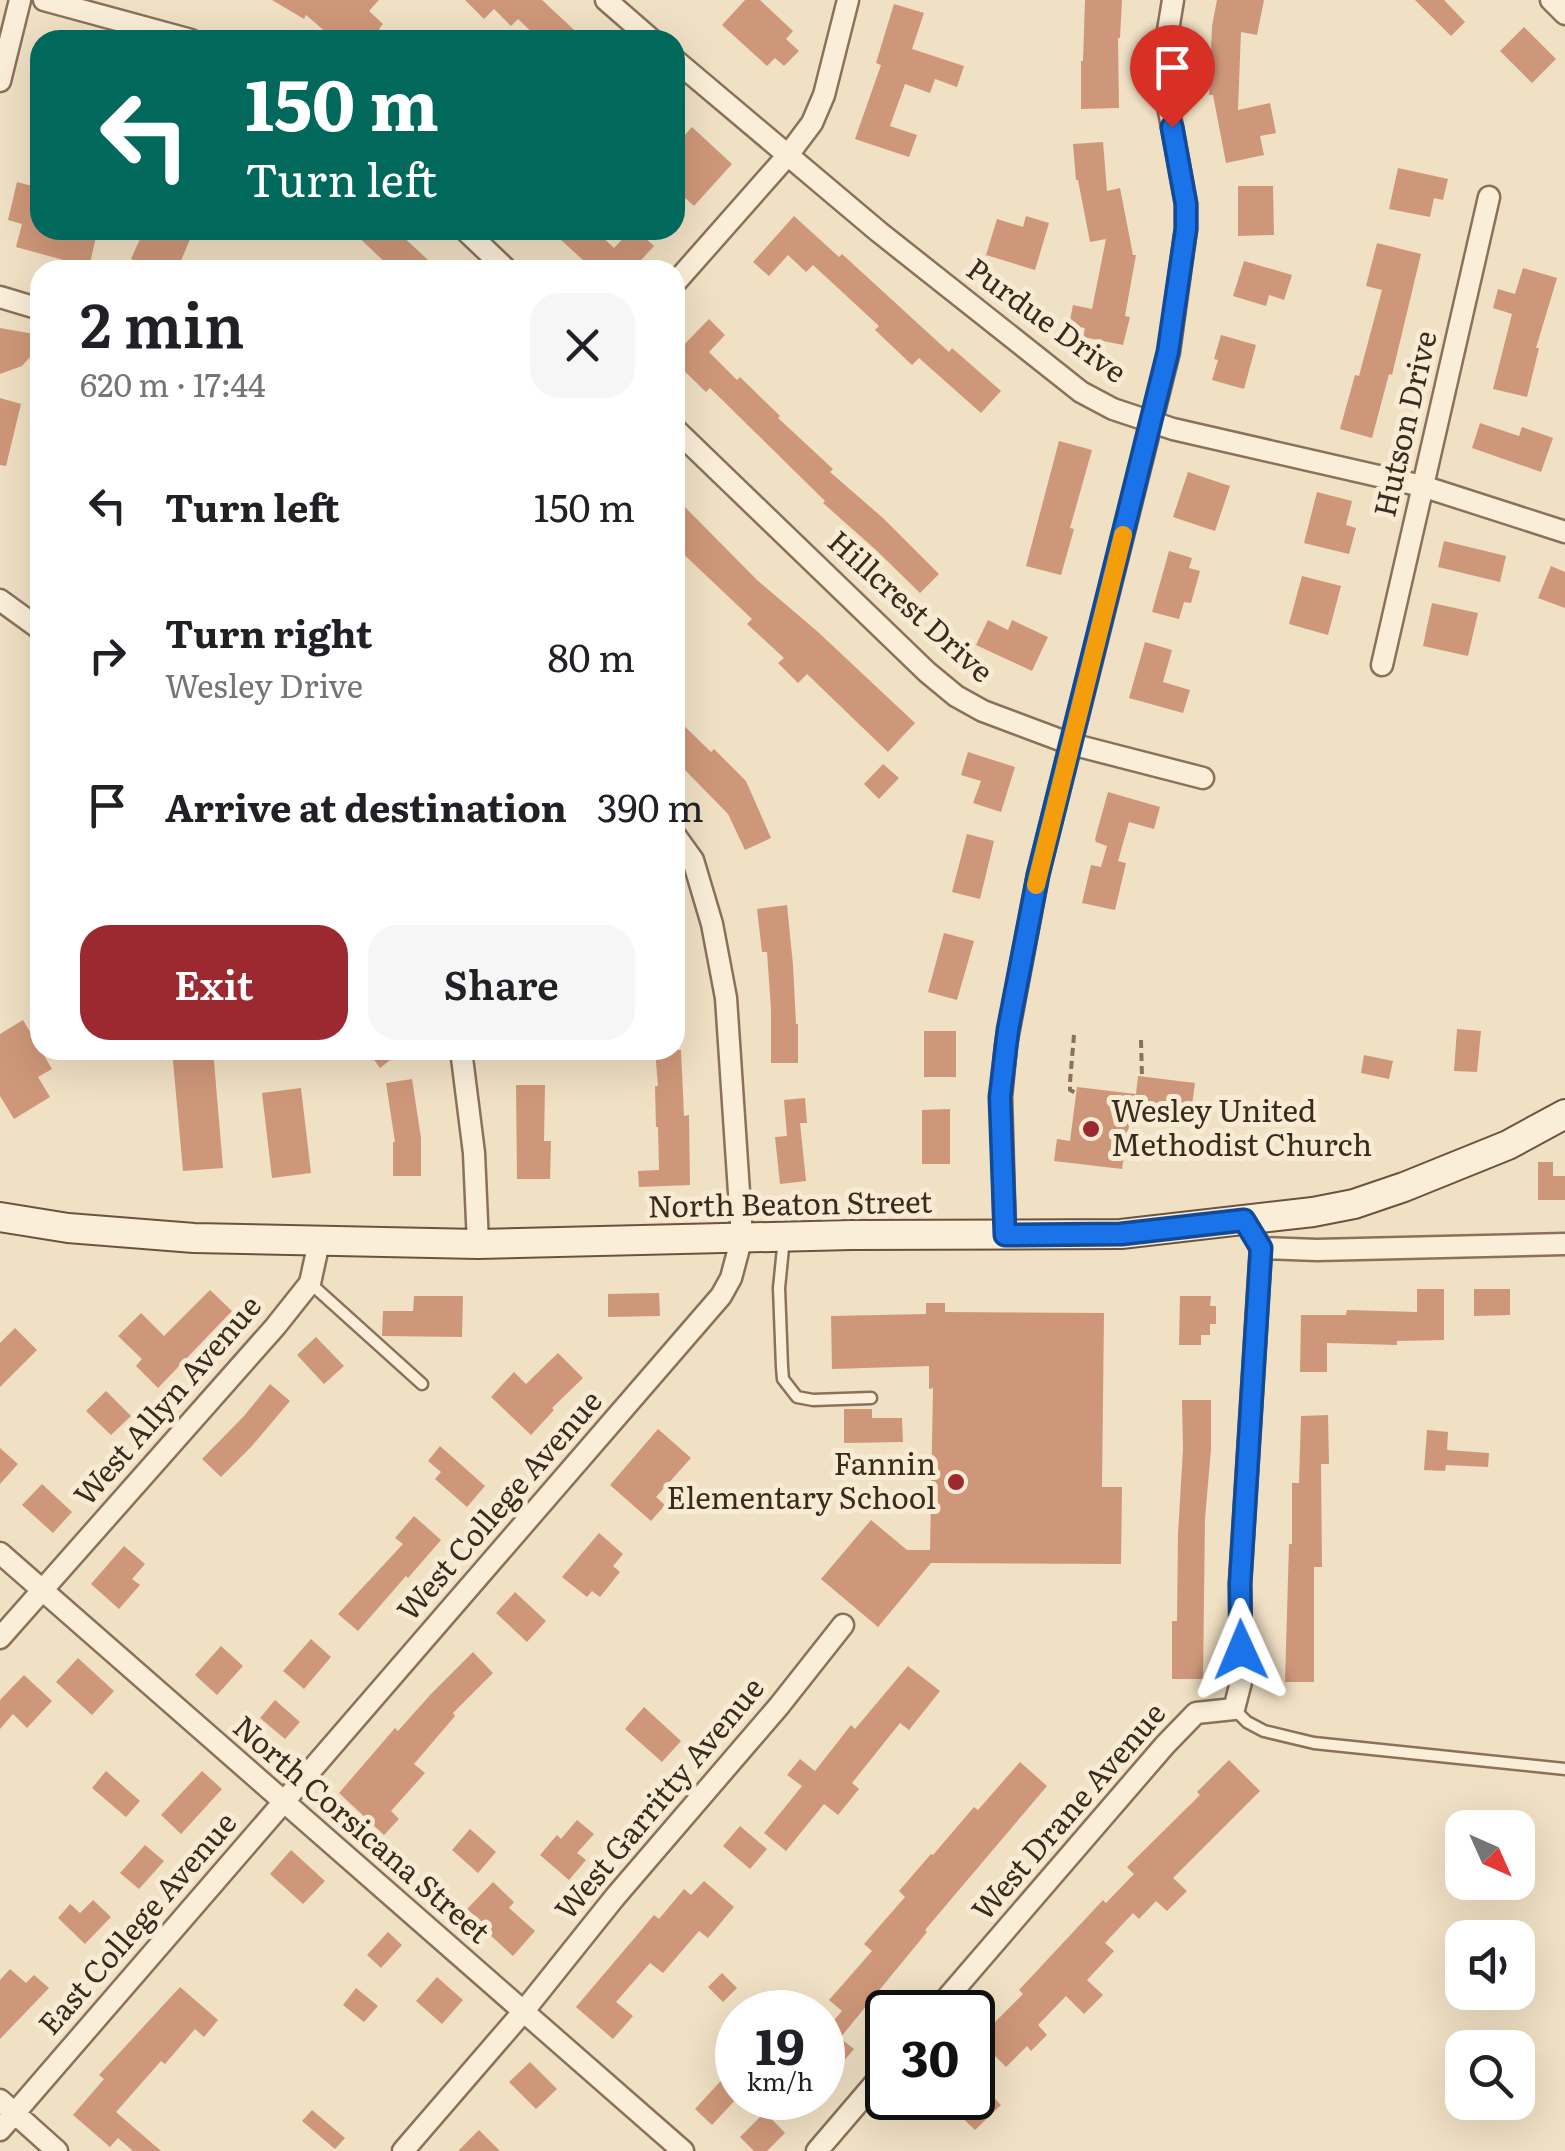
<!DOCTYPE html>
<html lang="en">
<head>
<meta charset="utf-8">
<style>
  body { margin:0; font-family:Literata,serif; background:#f6f6f6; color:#202124; height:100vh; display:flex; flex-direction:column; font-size:38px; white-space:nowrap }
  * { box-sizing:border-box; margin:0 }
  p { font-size:32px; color:#757577 }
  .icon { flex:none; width:55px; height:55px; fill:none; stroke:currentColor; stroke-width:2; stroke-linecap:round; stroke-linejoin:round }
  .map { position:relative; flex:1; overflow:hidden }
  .panel { position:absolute; left:30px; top:260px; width:655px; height:800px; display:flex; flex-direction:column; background:#fff; border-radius:30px; box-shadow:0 10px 40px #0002 }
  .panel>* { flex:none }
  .banner { position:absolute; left:30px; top:30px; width:655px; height:210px; border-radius:30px; box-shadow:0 10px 40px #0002; background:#00695c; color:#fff; overflow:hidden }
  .needle { width:65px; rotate:135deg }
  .controls { position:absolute; left:1445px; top:1810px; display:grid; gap:20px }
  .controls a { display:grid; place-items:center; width:90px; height:90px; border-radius:20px; background:#fff; box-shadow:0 10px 40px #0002; font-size:50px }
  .speed { position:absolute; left:715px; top:1990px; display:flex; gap:20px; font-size:50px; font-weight:700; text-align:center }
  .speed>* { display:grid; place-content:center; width:130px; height:130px; border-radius:50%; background:#fff; box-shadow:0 10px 40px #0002; line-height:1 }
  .speed small { font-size:25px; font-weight:400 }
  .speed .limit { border:5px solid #111; border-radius:15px; background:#fff; color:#111 }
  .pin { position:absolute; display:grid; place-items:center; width:85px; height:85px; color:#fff; margin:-102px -42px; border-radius:50% 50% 50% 0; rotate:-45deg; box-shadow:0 0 10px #0007 }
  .pin .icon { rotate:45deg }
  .me { position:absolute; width:110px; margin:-55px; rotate:359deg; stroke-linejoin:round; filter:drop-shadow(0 0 8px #0008) }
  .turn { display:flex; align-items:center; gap:35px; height:210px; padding:0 50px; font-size:45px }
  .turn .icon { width:130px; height:130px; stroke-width:2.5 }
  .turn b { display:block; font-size:70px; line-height:85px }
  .round { display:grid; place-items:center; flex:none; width:105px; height:105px; border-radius:30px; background:#f6f6f6 }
  .summary { display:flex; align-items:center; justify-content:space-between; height:170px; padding:0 50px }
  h1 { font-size:60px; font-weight:600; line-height:75px }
  .action { display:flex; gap:20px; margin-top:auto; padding:20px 50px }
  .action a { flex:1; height:115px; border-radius:30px; background:#9c2830; color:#fff; font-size:40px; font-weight:600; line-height:115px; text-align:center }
  .action a+a { background:#f6f6f6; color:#202124 }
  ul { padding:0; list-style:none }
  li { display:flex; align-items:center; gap:30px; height:150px; padding:0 50px }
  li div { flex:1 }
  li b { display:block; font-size:38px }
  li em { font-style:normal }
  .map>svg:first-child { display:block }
</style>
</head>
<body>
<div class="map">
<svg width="1565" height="2151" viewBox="0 0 1565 2151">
  <rect width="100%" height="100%" fill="#f0e0c4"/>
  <path fill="#cf9779" d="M272,0H379L369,11L383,24L379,29L392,40H335L306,15L304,19Z
    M465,0H542L585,40H540L518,19L511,26L494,9L484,19Z
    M745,0H760L793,31L786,39L799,51L784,66L775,58L767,66L722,25Z
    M1085,0H1122L1120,38H1118L1119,108L1081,109V61H1083Z
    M1217,0H1264L1257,35L1241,32L1238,110L1270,103L1276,133L1260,136L1264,155L1226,163L1213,95H1209L1212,26Z
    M1415,0H1444L1465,22L1451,36Z
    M894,4L924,13L912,49L964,66L957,87L935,79L930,93L905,84L890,126L917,135L909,157L855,139L881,65L876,63Z
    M1524,27L1556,59L1532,83L1500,51Z
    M692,127L732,164L694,206L675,189V179L684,169L675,160V146Z
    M1103,142L1107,191L1120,188L1133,255H1136L1125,316L1130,317L1123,345L1083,337L1085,328L1069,325L1073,305L1092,309L1106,239L1090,242L1078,180H1076L1073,144Z
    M1398,168L1448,179L1443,200L1434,198L1430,217L1389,209Z
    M17,182L40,188V230H82L97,233L89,267L16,247L22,224L8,220Z
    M1238,186H1273L1274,235L1238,236Z
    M794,216L839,257L842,254L949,352L952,348L1001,391L981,413L919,358L912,365L875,330L879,326L813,265L806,272L788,255L769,276L753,262Z
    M1026,216L1049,223L1035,270L986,255L997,219L1023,227Z
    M144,230H194L177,270H157L131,259Z
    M351,230H396L429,261L420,270H393Z
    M550,230H595L614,248L631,230H636L654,246L632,270H594Z
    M1377,243L1421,254L1392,375L1389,374L1372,438L1340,429L1355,375L1359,376L1382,290L1366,286Z
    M1244,261L1292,275L1284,300L1269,295L1266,306L1233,296Z
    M1523,268L1557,278L1536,348H1539L1527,397L1493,389L1512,314L1493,308L1498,289L1515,294Z
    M709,319L725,335L709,352L737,380L740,377L780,416L778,418L833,469L830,472L883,518L939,574L920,593L876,550L823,503L825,501L710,388L706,392L675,362V354Z
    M0,328L40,335L37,358L31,356L22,366L0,374Z
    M1221,335L1256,345L1244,389L1212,380L1218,360L1214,359Z
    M0,398L21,404L6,466L0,465Z
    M1480,423L1519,436L1522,427L1553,438L1541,472L1472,448Z
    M1059,441L1092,450L1070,528L1074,529L1061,575L1026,566Z
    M1188,472L1230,486L1215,531L1173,517Z
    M1317,492L1352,501L1346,525L1356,528L1349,554L1304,543Z
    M675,497L757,580L818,632L915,723L888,752L807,674L798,683L778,663L784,658L747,624L752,619L675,546Z
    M1444,541L1506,556L1500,582L1438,567Z
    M1169,551L1192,558L1189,568L1200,571L1191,603L1184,602L1179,619L1152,612Z
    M1551,566L1565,572V608L1538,598Z
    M1302,576L1341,586L1328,635L1289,624Z
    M1432,603L1478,613L1468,656L1423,646Z
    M988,620L1008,630L1012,620L1048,637L1032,671L976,645Z
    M1145,642L1172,650L1163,682L1190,690L1183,713L1129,698Z
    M675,717L711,752L714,749L746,781L771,838L745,850L728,814L685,770L683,772L675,765Z
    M968,752L1015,767L1001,812L973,803L981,781L961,775Z
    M883,764L899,778L879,799L864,784Z
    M1108,792L1160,807L1154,829L1129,822L1118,861L1126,863L1115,910L1082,903L1091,865L1101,867L1107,846L1096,842L1095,839Z
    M967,834L994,841L980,899L952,892Z
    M787,905L793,965L796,1024H798V1063H771V1009L767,952H762L757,909Z
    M944,933L974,941L957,1000L928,992Z
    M23,1020L52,1069L38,1077L50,1097L14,1119L0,1096V1034Z
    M1457,1029L1481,1031L1477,1072L1454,1071Z
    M924,1031H956V1077H924Z
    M172,1050H213L223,1168L183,1171Z
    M367,1050H403L380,1068Z
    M655,1050H681L684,1116L689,1115L690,1185L639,1187L638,1171L659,1170L658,1127H656L655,1086H658Z
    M1364,1055L1393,1061L1389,1079L1361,1073Z
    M1138,1076L1195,1083L1190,1120L1131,1113L1122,1169L1054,1161L1057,1139L1070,1141L1077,1087L1136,1094Z
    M412,1079L421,1138V1176H393V1142H395L386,1083Z
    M516,1085H545L544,1141H551L550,1179H517Z
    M301,1088L311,1173L272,1178L262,1093Z
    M805,1098L807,1123H800L806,1181L780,1184L775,1137L787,1136L784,1100Z
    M950,1109V1164H922V1110Z
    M1538,1162H1553V1176H1565V1200H1538Z
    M1417,1289H1444V1340L1397,1341V1345L1327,1343V1372H1300L1301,1315H1346L1347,1310L1417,1312Z
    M1474,1289H1510V1315L1474,1316Z
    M210,1290L232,1311L158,1388L136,1366L142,1359L118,1336L141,1313L164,1336Z
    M659,1293L660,1316L608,1317V1294Z
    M414,1296H463L462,1337L382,1336L383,1311H413Z
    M1180,1296H1211L1210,1306H1216V1324H1210V1335H1201V1345H1179Z
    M926,1303H945V1312L1104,1313L1102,1487H1122L1121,1564L931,1563L878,1627L821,1579L871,1520L907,1550H930L933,1388L929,1389V1366L832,1369L831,1316L926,1314Z
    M15,1328L37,1350L0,1387V1343Z
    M316,1337L344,1366L324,1384L297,1355Z
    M558,1353L583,1378L552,1408L554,1410L531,1435L491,1397L514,1372L526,1384Z
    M270,1384L290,1401L251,1447L221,1477L202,1459L244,1416Z
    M106,1391L131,1416L111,1435L86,1411Z
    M1182,1400H1211V1449L1205,1519L1203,1679H1172V1621H1177L1178,1534L1183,1449Z
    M844,1409H872V1418H902L903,1442L844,1443Z
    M1328,1415L1329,1464H1321L1322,1567H1314V1682H1285L1289,1544H1292V1483H1299L1301,1416Z
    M658,1429L691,1458L656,1497L665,1505L651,1521L610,1485Z
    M1427,1430L1448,1432L1447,1450L1489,1453L1488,1467L1446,1465L1445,1471L1424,1470Z
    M440,1446L485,1486L467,1507L435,1479L441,1472L428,1461Z
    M0,1448L18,1464L0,1484Z
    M42,1484L72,1512L53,1533L22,1505Z
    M414,1516L441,1540L408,1578L406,1576L358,1631L338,1614L403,1544L395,1538Z
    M599,1533L623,1554L613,1566L620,1572L600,1597L592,1591L587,1597L562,1577Z
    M124,1546L145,1564L132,1579L140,1585L119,1609L91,1584Z
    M515,1592L546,1621L527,1642L496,1613Z
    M311,1639L331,1657L304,1689L283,1671Z
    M221,1646L243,1666L217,1695L195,1675Z
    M473,1652L493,1673L453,1713L455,1716L414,1764L425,1773L391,1811L399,1819L384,1835L339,1793L395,1728L398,1731L431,1694Z
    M78,1658L114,1691L92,1715L56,1682Z
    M908,1666L940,1691L909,1730L900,1723L852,1783L859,1789L838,1815L824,1804L786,1851L764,1833L802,1786L787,1775L800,1759L815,1771L851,1725L855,1729Z
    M24,1675L52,1701L27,1728L13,1714L0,1729V1700Z
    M275,1700L300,1722L285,1739L260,1718Z
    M644,1707L681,1741L662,1762L625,1729Z
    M1229,1760L1260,1791L1173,1878L1187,1891L1167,1911L1156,1901L1139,1919L1133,1913L1105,1943L1114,1951L1087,1980L1103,1995L1084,2014L1066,1996L1038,2025L1047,2035L1031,2051L1027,2046L1006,2067L978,2039L1023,1994L1019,1990L1103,1900L1106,1903L1134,1874L1127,1867L1200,1795L1197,1792Z
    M1020,1762L1047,1786L925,1930L927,1932L840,2038L854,2049L836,2070L822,2059V2034L842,2011L829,2000L872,1951L864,1944L905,1897L899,1891L931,1854L933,1855L974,1807L978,1810Z
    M106,1771L140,1801L126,1817L92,1788Z
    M202,1771L222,1789L181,1834L161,1815Z
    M577,1820L594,1834L577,1853L586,1860L569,1880L540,1855L557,1835L561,1839Z
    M740,1826L767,1849L750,1869L723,1846Z
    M470,1829L496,1852L478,1873L452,1850Z
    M145,1845L164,1861L139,1889L120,1873Z
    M291,1850L325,1881L303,1904L270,1874Z
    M704,1881L734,1907L708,1938L699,1931L663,1973L650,1963L616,2002L633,2016L613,2039L576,2007L654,1915L659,1919L684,1889L691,1895Z
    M493,1882L514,1902L509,1908L535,1931L513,1956L487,1932L490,1929L467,1909Z
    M93,1900L111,1917L85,1944L58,1918L70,1904L80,1913Z
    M388,1932L402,1945L381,1968L367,1955Z
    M10,1969L26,1983L34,1975L49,1988L0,2039V1980Z
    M722,1973L737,1988L723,2002L708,1987Z
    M437,1977L463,2000L442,2024L416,2001Z
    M180,1987L218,2020L204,2037L195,2029L165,2064L161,2061L116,2112L161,2151H133L118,2138L110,2147L73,2115L104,2079L99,2075Z
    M356,1988L378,2006L364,2022L343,2005Z
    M530,2062L557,2089L536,2109L509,2082Z
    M738,2062V2097L712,2125L695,2109Z
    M972,2076L1001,2105L975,2130L942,2098H972Z
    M312,2110L345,2138L335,2149L302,2121Z
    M765,2112L785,2133L767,2151H754L740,2137Z
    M479,2130L500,2151H458Z"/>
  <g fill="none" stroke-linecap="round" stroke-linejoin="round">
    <g stroke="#8b715a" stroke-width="15">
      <path id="lane" d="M784,1238L779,1288L782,1367L783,1379L797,1397L813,1400L871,1398
        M310,1283L422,1384
        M1234,1709L1247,1722L1264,1731L1314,1743L1565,1769"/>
    </g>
    <g stroke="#8b715a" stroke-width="25">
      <path id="street" d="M44,0L191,40
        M606,0L652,40
        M1551,0L1565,14
        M675,60L879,232L1081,392L1113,409L1173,429L1422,486L1565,532
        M0,81L20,0
        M465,230L507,270
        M675,283L788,155L812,123L824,95L848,0
        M0,297L40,309
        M675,429L927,672L956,696L983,711L1071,744L1203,778
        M0,600L40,629
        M1382,665L1489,197
        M461,1050L474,1153L478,1244
        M1005,1235L1001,1097L1006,1045L1038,875L1169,352L1186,229V204L1165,89V49L1173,0
        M1256,1239L1261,1248L1317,1250L1565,1244
        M0,1553L683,2151
        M0,1638L275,1327L310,1283L319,1242
        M935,2012L1165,1745L1196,1713L1234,1709L1241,1682L1240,1584L1261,1248
        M0,2100L57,2151
        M0,2130L721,1296L731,1278L742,1237L726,998L712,924L693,860L675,835
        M403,2151L523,2012L615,1897L779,1706L843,1625
        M817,2151L888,2068"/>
    </g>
    <g stroke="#6d523d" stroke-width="32">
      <path id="secondary" d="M0,1217L68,1228L194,1238L478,1244L851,1235L1121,1234L1313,1212L1354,1204L1404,1187L1508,1145L1565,1114"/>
    </g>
    <path stroke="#8b715a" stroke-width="4" stroke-dasharray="8 5" stroke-linecap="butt" d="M1074,1035L1070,1082V1090L1076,1093
      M1141,1040L1142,1077"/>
    <use href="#lane" stroke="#faeed8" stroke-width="10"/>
    <use href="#street" stroke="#faeed8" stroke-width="20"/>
    <use href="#secondary" stroke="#faeed8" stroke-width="28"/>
  </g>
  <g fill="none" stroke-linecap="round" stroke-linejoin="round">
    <g stroke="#114b97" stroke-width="25">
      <path id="route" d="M1172,127L1186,204V229L1168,352L1038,875L1008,1030L1000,1097L1005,1235L1121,1234L1244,1220L1261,1248L1240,1584L1241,1650"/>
    </g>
    <use href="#route" stroke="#1a73e8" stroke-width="18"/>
    <path stroke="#f59e0b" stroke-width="18" d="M1036,885L1123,535"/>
  </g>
  <g fill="#9c2830" stroke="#f7ebd4" stroke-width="4">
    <circle cx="1091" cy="1129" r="10"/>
    <circle cx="956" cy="1482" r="10"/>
  </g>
  <g text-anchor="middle" stroke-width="10" stroke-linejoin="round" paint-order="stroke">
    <g font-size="30" fill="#3b2a1e" stroke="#f7ebd4">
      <text transform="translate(1046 321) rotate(36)" y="10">Purdue Drive</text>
      <text transform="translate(1406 424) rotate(-77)" y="10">Hutson Drive</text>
      <text transform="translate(910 607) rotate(42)" y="10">Hillcrest Drive</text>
      <text transform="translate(790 1205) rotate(-1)" y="10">North Beaton Street</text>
      <text transform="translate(168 1401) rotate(-49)" y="10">West Allyn Avenue</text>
      <text transform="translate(500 1506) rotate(-49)" y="10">West College Avenue</text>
      <text transform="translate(660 1799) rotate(-50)" y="10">West Garritty Avenue</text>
      <text transform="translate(1069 1812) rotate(-49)" y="10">West Drane Avenue</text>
      <text transform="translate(361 1830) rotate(41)" y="10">North Corsicana Street</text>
      <text transform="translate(138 1924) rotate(-49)" y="10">East College Avenue</text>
    </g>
    <g font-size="30" fill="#3b2a1e" stroke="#f7ebd4" text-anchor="start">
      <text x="1111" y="1122">Wesley United<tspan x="1111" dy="34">Methodist Church</tspan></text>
      <text x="936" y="1475" text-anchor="end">Fannin<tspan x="936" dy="34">Elementary School</tspan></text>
    </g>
  </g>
</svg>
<div class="controls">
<a><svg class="needle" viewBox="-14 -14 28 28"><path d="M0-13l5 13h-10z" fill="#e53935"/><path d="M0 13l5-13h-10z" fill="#757577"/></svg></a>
<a><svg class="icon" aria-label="sound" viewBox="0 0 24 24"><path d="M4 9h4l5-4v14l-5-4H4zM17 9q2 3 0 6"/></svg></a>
<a><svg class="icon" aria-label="search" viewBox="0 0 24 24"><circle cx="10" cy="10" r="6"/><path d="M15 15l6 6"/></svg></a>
</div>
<div class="speed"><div>19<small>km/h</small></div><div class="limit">30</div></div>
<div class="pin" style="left:1172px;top:127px;background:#d93025"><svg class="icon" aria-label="arrive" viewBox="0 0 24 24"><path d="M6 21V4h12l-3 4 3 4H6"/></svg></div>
<svg class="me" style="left:1241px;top:1650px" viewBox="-20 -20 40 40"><path d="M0-17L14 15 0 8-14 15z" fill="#1a73e8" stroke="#fff" stroke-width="4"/></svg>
<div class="banner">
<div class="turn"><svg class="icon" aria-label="left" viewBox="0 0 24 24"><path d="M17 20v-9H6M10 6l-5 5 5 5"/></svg><div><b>150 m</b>Turn left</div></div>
</div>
<section class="panel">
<div class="summary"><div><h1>2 min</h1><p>620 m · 17:44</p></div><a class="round"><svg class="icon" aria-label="close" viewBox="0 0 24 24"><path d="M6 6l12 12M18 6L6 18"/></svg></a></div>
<ul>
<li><svg class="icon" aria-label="left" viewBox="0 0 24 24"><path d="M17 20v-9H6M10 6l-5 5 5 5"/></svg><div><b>Turn left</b></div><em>150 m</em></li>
<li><svg class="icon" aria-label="right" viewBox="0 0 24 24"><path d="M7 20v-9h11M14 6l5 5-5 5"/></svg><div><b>Turn right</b><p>Wesley Drive</p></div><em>80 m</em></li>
<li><svg class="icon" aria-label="arrive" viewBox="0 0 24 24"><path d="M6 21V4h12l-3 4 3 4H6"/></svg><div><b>Arrive at destination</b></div><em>390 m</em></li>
</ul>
<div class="action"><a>Exit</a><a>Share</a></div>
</section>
</div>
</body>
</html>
